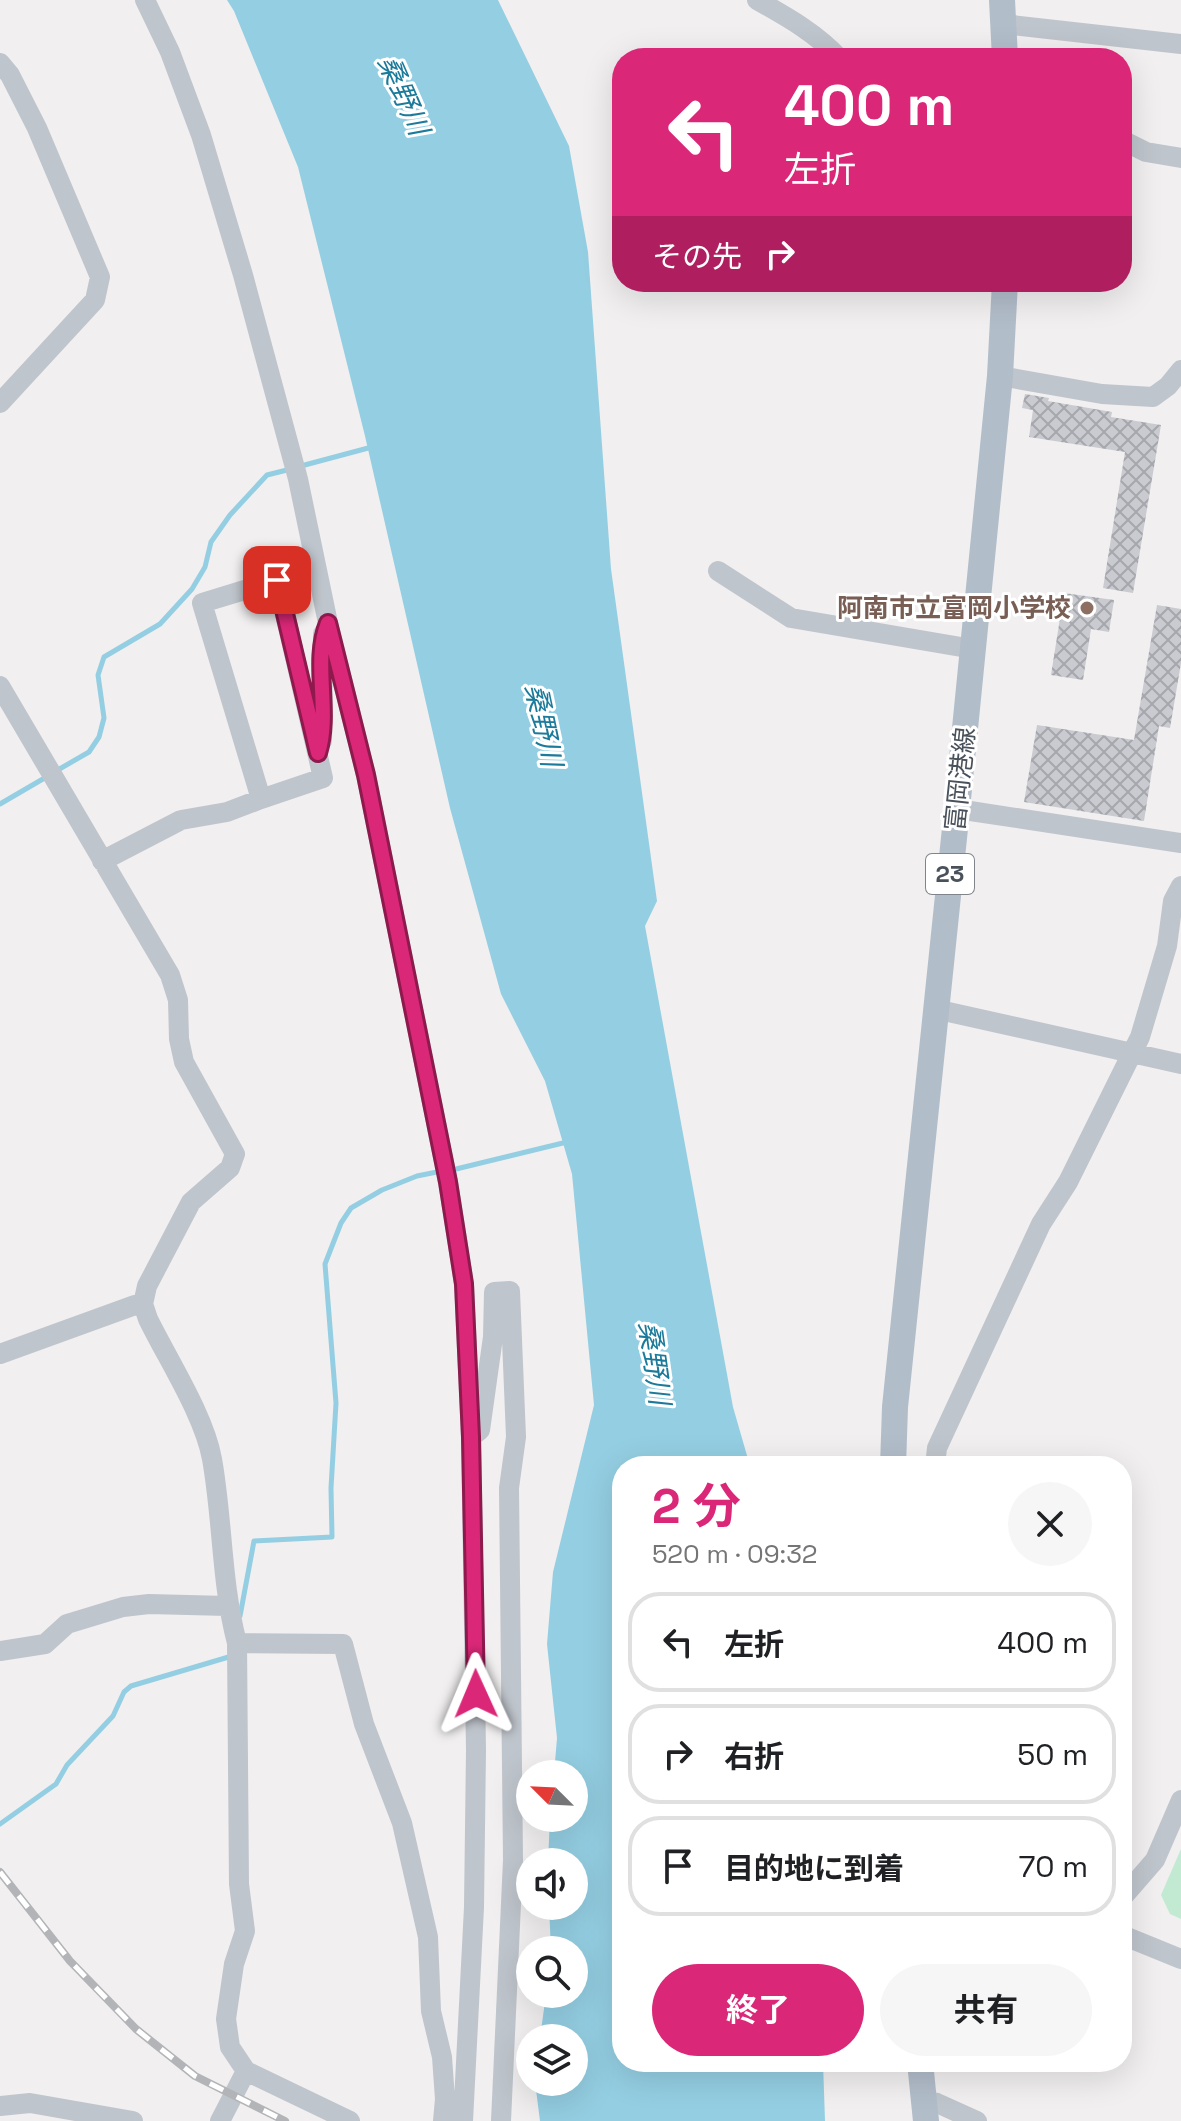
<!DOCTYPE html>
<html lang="ja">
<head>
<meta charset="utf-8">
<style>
  body { margin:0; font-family:"Space Grotesk","Noto Sans JP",sans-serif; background:#f6f6f6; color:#202124; height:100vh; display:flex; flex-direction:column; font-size:30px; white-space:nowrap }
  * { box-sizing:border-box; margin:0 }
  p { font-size:26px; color:#757577 }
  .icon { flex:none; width:44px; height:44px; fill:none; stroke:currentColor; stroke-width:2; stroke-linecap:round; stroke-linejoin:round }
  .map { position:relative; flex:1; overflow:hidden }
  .sheet { position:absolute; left:612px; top:1456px; width:520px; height:616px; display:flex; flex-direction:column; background:#fff; border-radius:32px; box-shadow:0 8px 32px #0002 }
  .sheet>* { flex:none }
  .hud { position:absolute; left:612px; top:48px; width:520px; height:244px; border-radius:32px; box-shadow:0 8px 32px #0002; background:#db2777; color:#fff; overflow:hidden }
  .needle { width:52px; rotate:294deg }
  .controls { position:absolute; left:516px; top:1760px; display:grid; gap:16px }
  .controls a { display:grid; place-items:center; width:72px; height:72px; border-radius:50%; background:#fff; box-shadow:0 8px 32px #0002; font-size:40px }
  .pin { position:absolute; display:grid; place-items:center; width:68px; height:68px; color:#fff; margin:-34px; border-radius:16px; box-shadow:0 4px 12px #0006 }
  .me { position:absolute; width:88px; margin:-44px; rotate:359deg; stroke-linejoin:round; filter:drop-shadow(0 0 6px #0008) }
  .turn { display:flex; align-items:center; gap:28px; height:168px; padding:0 40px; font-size:36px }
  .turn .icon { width:104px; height:104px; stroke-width:2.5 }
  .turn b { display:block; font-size:56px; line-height:68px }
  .then { display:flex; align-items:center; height:76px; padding:0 40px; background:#0003; gap:16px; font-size:30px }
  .round { display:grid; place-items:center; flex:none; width:84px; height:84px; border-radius:42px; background:#f6f6f6 }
  .overview { display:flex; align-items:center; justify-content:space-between; height:136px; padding:0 40px }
  h1 { font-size:48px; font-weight:700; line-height:60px; color:#db2777 }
  .primary-button { display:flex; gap:16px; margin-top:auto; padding:16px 40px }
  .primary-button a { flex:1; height:92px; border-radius:48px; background:#db2777; color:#fff; font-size:32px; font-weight:700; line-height:92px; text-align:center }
  .primary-button a+a { background:#f6f6f6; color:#202124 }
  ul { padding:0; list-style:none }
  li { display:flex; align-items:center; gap:24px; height:100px; margin:0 16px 12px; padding:0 24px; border:4px solid #e0e0e0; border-radius:32px }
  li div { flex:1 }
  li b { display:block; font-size:30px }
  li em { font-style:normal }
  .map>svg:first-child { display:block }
</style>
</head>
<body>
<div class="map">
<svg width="1181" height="2121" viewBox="0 0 1181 2121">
  <defs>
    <pattern id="building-cross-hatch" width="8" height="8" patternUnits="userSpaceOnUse" patternTransform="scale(2)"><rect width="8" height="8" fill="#c9cbd1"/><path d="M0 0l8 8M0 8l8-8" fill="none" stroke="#a5a7ad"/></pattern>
  </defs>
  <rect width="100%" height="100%" fill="#f1efef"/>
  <path fill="#c2ead3" d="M1181,1849V1919L1170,1914L1161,1895Z"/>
  <path fill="#94cee2" d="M227,0H498L569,146L588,252L611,569L657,901L645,926L733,1407L750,1466H622V2062H823L825,2121H540L535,2082H574V2038H540L546,1994H574V1950H551L549,1906H574V1862H548L550,1818H574V1774H554L557,1738L547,1644L553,1572L594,1405L572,1174L545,1081L501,994L450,808L365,436L298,167L234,11Z"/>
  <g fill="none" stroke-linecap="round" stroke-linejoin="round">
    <path stroke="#94cee2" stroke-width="5" d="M301,466L372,447
      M56,771L89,752L99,737L104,718L98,675L104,657L160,624L192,589L205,567L211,542L230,515L267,475L291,469
      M0,804L48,776
      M452,1170L567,1142
      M240,1616L254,1541L332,1537L331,1488L336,1403L325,1264L341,1223L351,1208L382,1190L417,1176L442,1171
      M0,1824L56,1784L67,1765L113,1716L124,1692L131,1686L232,1656"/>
  </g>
  <path fill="url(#building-cross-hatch)" d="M1025,394L1049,398L1048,401L1112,412L1111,417L1161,425L1133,593L1103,588L1125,452L1029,437L1033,410L1022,408Z
    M1064,593L1114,600L1109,632L1091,629L1083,680L1051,675Z
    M1157,605L1181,609V663L1170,728L1159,726L1144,821L1024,802L1037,725L1134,740Z"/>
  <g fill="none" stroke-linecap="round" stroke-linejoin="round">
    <path stroke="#bfc5cc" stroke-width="20" d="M145,0L170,52L201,135L243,275L298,479L328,623L366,775L448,1182L464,1284L471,1437L480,1430L493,1337L494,1292L510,1291L516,1437L509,1488L513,1860L501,2121
      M757,0C787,17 816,33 839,58
      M1003,24L1181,44
      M0,63L10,75L37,128L100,277L95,300L0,403
      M1122,140L1146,152L1181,158
      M1000,376L1102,394L1153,397L1168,386L1181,370
      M718,571L791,618L973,649
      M0,686L170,975L178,1000L179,1039L184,1062L235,1154L230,1168L191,1202L147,1286L143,1304L148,1319C168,1360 204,1415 212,1459C223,1521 221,1582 237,1643L239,1884L245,1931L234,1964L226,2019L230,2047L246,2071L220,2121
      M322,741L323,634
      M957,809L1181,843
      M102,861L181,820L227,812L261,799L202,603L277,580L323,778L261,799
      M935,1009L1181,1064
      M0,1354L135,1305L143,1304
      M935,1466L937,1448L1041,1224L1068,1182L1140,1037L1167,946L1173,901L1181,886
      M237,1643L343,1644L364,1724L402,1823L428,1937L431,2011L442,2057L445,2099L443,2121
      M0,1651L45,1644L67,1624L123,1607L149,1604L227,1606
      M1122,1898L1155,1860L1181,1800
      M1122,1935L1181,1959
      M246,2071L350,2121
      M924,2101L937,2103L977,2121
      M0,2106L30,2103L133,2121
      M463,2121L474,1907L476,1750L471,1437"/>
    <path stroke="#b2bdca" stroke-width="26" d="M1002,0L1005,58
      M893,1466L895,1407L957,809L1000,376L1005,282
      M920,2062L926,2121"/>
    <g stroke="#b2b4b8" stroke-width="8">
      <path id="rail" d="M0,1872L70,1961L136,2029L195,2076L285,2121"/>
    </g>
    <use href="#rail" stroke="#fff" stroke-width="5" stroke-dasharray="15" stroke-linecap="butt"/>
  </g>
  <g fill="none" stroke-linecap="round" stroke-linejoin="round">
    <g stroke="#8e194d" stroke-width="20">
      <path id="route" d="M277,580L318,753C331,711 312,662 328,623L366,775L448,1182L464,1284L471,1437L476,1694"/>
    </g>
    <use href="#route" stroke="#db2777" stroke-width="14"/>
  </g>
  <circle fill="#8d6e63" stroke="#fff" stroke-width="3" cx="1087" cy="608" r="8"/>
  <g text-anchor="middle" stroke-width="6" stroke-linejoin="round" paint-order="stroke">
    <rect fill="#fff" stroke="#80858c" stroke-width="2" x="926" y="854" width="48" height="40" rx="6"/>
    <g font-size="24" font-weight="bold" fill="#49515a">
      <text x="950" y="882">23</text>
    </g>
    <g font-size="26" font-weight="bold" fill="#785e54" stroke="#fff" text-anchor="end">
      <text x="1071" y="617">阿南市立富岡小学校</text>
    </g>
    <g font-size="26" fill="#49515a" stroke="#fff">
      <text transform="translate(960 779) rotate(-84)" y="9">富岡港線</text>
    </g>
    <g font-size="28" font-style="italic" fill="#1c7a9a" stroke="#fff">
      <text transform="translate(404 95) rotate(66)" y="10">桑野川</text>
      <text transform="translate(544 725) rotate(78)" y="10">桑野川</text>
      <text transform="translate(655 1363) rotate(82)" y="10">桑野川</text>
    </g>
  </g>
</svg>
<div class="controls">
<a><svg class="needle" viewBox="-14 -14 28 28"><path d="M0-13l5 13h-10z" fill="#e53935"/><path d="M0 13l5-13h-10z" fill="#757577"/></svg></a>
<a><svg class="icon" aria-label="sound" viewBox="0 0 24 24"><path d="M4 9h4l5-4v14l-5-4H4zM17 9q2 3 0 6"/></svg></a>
<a><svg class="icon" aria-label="search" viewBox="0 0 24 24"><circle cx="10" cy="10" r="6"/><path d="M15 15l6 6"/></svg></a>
<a><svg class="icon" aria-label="layers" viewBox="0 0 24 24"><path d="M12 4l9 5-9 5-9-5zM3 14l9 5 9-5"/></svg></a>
</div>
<div class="pin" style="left:277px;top:580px;background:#d93025"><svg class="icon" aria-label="arrive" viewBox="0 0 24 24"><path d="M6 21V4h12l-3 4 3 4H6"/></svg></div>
<svg class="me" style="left:476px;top:1694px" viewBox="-20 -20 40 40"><path d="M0-17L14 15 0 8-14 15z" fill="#db2777" stroke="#fff" stroke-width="4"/></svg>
<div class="hud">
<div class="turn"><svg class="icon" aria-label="left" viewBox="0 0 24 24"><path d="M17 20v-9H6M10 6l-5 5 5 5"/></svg><div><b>400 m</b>左折</div></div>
<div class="then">その先<svg class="icon" aria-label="right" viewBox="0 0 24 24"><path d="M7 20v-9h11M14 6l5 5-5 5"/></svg></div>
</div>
<section class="sheet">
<div class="overview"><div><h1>2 分</h1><p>520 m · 09:32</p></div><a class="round"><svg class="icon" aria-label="close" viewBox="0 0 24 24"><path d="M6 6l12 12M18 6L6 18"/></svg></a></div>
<ul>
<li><svg class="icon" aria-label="left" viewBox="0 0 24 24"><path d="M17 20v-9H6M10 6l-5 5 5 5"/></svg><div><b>左折</b></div><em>400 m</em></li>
<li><svg class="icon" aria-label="right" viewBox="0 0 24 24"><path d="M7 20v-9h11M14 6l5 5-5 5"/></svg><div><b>右折</b></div><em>50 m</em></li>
<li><svg class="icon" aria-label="arrive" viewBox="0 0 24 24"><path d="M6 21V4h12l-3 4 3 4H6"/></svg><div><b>目的地に到着</b></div><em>70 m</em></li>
</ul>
<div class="primary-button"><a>終了</a><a>共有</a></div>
</section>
</div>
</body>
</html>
